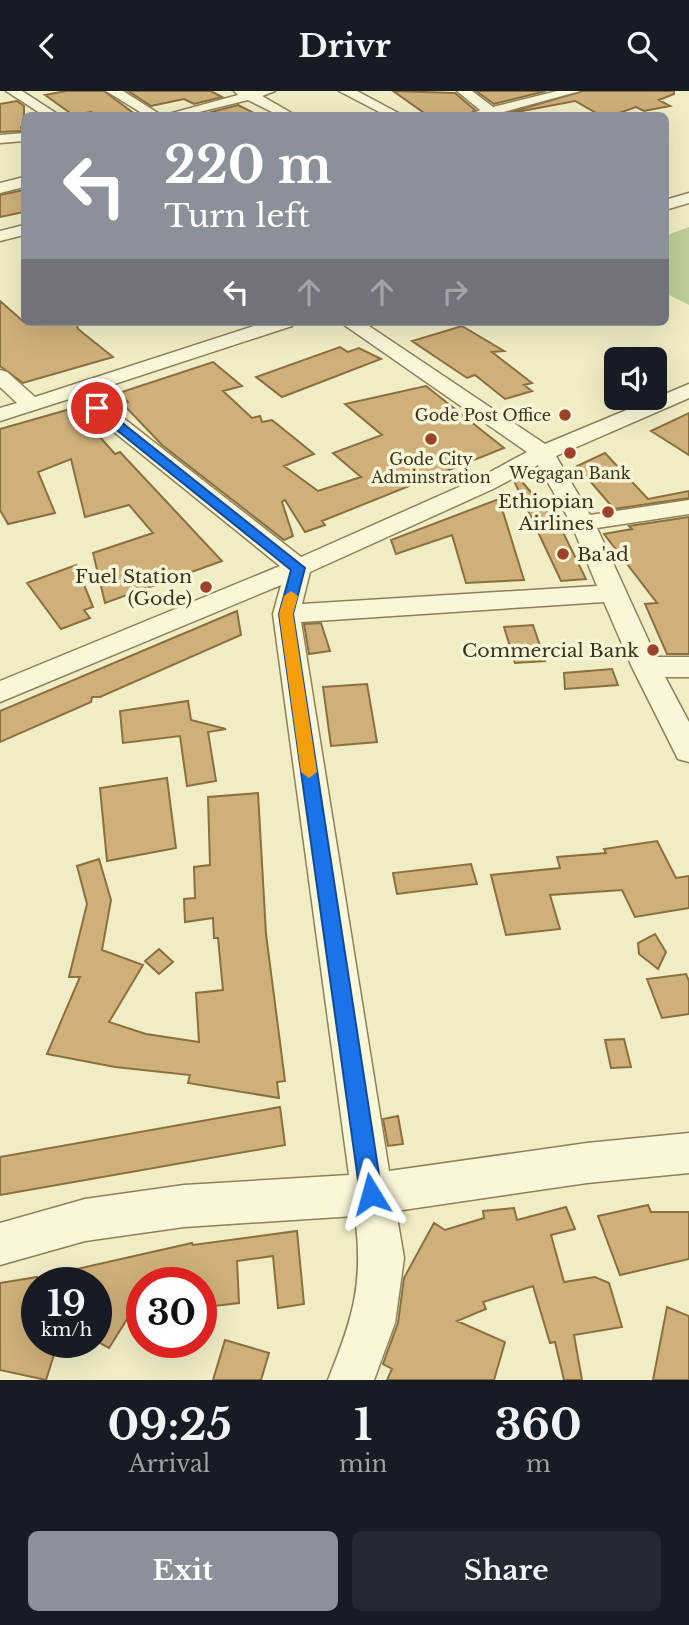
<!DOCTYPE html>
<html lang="en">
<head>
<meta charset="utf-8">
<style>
  body { margin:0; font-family:"Libre Baskerville",serif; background:#242831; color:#f1f3f6; height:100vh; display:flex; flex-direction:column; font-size:26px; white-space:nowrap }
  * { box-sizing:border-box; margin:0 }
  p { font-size:23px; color:#9ea1a6 }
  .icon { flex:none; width:38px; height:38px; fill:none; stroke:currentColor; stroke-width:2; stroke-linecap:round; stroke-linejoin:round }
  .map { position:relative; height:1289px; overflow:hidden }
  .panel { display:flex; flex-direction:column; background:#171b24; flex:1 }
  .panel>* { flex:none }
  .banner { position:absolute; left:21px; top:21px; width:648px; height:214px; border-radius:10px; box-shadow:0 7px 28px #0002; background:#8c9099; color:#fff; overflow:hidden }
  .buttons { position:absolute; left:604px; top:256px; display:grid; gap:14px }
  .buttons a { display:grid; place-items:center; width:63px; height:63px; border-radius:10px; background:#171b24; box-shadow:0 7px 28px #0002; font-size:35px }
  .speed { position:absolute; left:21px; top:1176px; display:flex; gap:14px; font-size:35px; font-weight:700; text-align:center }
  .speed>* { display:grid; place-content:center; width:91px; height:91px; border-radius:50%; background:#171b24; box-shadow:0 7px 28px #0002; line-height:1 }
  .speed small { font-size:18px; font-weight:400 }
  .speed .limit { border:10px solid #d22; background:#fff; color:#111 }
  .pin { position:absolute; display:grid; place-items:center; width:60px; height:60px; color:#fff; margin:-30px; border:4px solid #fff; border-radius:50%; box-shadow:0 2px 7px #0007 }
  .me { position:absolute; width:77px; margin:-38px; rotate:352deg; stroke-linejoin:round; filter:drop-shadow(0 0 5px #0008) }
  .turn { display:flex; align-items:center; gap:24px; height:147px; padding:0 28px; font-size:32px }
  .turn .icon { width:91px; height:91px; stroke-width:2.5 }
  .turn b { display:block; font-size:49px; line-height:60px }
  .lanes { display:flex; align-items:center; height:66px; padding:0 28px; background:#0003; justify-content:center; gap:35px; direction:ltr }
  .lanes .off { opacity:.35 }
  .eta { display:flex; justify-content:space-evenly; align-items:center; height:119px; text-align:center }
  .eta b { font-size:42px; font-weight:700; line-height:49px }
  .action { display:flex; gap:14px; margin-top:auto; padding:14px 28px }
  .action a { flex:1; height:80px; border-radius:10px; background:#8c9099; color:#fff; font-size:28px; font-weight:700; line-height:80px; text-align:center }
  .action a+a { background:#242831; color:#f1f3f6 }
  header { display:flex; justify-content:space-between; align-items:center; height:91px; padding:0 28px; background:#171b24; font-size:32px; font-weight:700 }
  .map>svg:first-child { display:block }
</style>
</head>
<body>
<header><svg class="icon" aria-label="back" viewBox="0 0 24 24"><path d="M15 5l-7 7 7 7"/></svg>Drivr<svg class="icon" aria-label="search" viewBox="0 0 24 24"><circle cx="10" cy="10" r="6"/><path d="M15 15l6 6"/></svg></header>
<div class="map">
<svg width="689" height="1289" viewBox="0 0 689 1289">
  <rect width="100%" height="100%" fill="#f0edc5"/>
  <path fill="#bccf98" d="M689,136V214L665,202V145Z"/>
  <path fill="#cfb07a" stroke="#8c6f3f" stroke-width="2" d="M66,0H104L136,24H97L91,21L73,24L45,4Z
    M128,0H211L222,6L194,13L184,8L151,15Z
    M393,0L455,2L475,19L469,24H427Z
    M476,0H546L494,13Z
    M583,0H674V3L659,9L670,15L644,20L636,16L619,22L598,23L575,10L501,24Z
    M17,10L24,15V35L21,36L22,40L0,41V13Z
    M238,14L258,24H213L208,22Z
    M24,99V121L0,126V104Z
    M0,210L24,231L77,233L78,238L113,266L23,292L0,275Z
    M462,235L504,260L492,261L532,292L524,294L532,300L505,308L475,284L467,287L412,250Z
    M340,256L348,261L359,257L381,268L282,306L256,286Z
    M213,271L242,295L223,300L252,327L260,325L262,331L272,329L314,363L284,375L318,400L361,386L333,362L382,344L345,313L426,295L504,357L322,430L325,434L305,441L285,409L282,411L293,445L284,449L162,354L122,312L128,311L119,302Z
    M74,317L115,363L120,361L222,470L105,512L93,462L153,442L129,414L85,426L71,368L38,381L55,422L8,433L0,419V338Z
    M689,322V364L651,340Z
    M605,362L648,408L689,400V407L614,418L577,375Z
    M519,387L549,423H554L586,488L561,490L514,390Z
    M499,408L524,489L466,492L452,444L396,463L391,449Z
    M689,426V563H667L645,513L657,512L604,443L632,438L629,435Z
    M76,474L93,516L84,519L90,527L61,538L27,492Z
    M237,520L241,544L100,606H92L91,611L0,651V620Z
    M321,532L330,560L309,563L304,533Z
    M533,534L545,570L515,572L504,536Z
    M612,578L618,594L565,598L564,582Z
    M367,593L377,651L331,655L323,596Z
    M188,610L191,629L226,638L208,641L216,690L187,695L180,645L123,652L120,620Z
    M167,687L176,757L107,770L100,697Z
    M258,702L266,843L285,990L277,991L279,1007L188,992L190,984L115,976L47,963L80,886H69L87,813L77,775L99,768L111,809L102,859L143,874L109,931L146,943L199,951L196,902L223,899L218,847H214L213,827L185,831L184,808L195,807L194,776L210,774L208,706Z
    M657,750L676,787L689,785V817L635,826L622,799L550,804L560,838L506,844L491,784L560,777L557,766L606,762L604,758Z
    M471,773L477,793L397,803L393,782Z
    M655,843L666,861L658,878L639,863L638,852Z
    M159,858L173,871L159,883L145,870Z
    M686,883L689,890V923L662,927L647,888Z
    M624,948L631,976L611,977L605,949Z
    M280,1016L285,1054L0,1104V1066Z
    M398,1025L403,1053L388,1055L383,1028Z
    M648,1114L651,1121H689V1168L620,1184L598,1125Z
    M566,1116L575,1138L551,1144L564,1191L595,1186L609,1192L622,1236L574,1244L582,1289H564L555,1251L550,1252L533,1195L483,1211L486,1218L457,1230L505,1251L494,1289H387L392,1278L383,1273L398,1232L404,1187L434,1132L445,1139L484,1127L483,1120L514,1117L517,1129Z
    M297,1140L304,1213L278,1217L273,1165L237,1170L239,1212L206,1216L205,1192H142V1222L129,1225L109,1257L96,1250V1192H47L46,1185L192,1152L193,1154Z
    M37,1186V1251H58L46,1289L0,1279V1192Z
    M667,1216L689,1225V1289H653Z
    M225,1249L269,1262L261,1289H213Z"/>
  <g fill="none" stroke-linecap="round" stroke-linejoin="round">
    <g stroke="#8c805a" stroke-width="3">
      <path id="minor" d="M6,0H22L59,24H43Z
        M106,0H123L161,24H145Z
        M234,0H275L262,5L295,24H278L248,9L187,24H165L238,4Z
        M339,0H357L402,24H385Z
        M457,0H472L493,16L557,0H580L493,24H471L480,19Z
        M24,42V50L0,52V44Z
        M24,86V96L0,102V92Z
        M689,102V112L665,119V109Z
        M24,134V144L0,150V140Z
        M266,231H295L292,235L90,301L301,466L477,388L527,361L340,231H363L545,353L689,293V307L556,365L590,424L689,409V423L597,437L656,566H689V586H665L689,631V671L678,668L632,576L604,511L301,531L389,1080L587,1052L689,1042V1082L587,1092L396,1120L404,1167L395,1232L374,1289H328C353,1227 364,1192 355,1125L184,1136L85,1150L0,1174V1132L85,1108L184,1094L349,1084L273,523L281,494L0,611V590L280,475L72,307L0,330V317L17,312L0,296V279L7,281L35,306ZM538,374L571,432L597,495L302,513L310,481L493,398Z"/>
    </g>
    <use href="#minor" fill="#faf7d9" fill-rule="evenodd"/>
  </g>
  <path fill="#1a73e8" stroke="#114b97" stroke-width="2" d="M93,315H101L305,477L293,523L382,1103L379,1111L371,1114L363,1111L360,1103L279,523L291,479L93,320Z"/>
  <path fill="#f59e0b" d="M291,500L298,505L293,523L317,681L309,687L301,681L279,523L284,505Z"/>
  <g fill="#9d4128" stroke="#f7f5d5" stroke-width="2.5">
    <circle cx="565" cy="324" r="7"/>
    <circle cx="431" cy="348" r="7"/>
    <circle cx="570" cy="362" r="7"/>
    <circle cx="608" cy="421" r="7"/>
    <circle cx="563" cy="463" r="7"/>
    <circle cx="206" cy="496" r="7"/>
    <circle cx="653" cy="559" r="7"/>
  </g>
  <g text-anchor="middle" stroke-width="7" stroke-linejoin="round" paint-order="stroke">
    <g font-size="16" fill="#3b331f" stroke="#f7f5d5">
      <text x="551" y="330" text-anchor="end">Gode Post Office</text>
      <text x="431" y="374">Gode City<tspan x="431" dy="18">Adminstration</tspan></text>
      <text x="570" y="388">Wegagan Bank</text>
    </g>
    <g font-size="19" fill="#3b331f" stroke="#f7f5d5" text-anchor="end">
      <text x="594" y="417">Ethiopian<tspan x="594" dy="22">Airlines</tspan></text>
      <text x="577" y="470" text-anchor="start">Ba'ad</text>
      <text x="192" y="492">Fuel Station<tspan x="192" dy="22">(Gode)</tspan></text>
      <text x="639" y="566">Commercial Bank</text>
    </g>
  </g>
</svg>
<div class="buttons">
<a><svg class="icon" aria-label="sound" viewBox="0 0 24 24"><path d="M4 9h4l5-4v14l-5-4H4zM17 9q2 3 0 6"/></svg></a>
</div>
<div class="speed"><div>19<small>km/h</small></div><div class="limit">30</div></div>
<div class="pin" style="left:97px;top:317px;background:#d93025"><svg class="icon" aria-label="arrive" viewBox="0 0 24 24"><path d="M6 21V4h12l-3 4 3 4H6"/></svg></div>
<svg class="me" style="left:371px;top:1103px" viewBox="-20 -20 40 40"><path d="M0-17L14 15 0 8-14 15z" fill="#1a73e8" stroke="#fff" stroke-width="4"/></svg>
<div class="banner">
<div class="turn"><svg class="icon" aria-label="left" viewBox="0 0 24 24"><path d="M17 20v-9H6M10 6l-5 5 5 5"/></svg><div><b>220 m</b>Turn left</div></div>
<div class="lanes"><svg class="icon" aria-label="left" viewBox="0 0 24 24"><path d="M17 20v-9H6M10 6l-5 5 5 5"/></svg><svg class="icon off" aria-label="ahead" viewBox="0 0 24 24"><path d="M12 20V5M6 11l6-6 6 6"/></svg><svg class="icon off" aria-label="ahead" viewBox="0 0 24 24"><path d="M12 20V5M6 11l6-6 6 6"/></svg><svg class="icon off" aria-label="right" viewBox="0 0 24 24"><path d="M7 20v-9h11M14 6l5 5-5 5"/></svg></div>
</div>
</div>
<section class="panel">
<div class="eta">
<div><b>09:25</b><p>Arrival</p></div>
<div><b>1</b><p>min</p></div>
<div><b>360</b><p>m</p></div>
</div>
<div class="action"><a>Exit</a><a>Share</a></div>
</section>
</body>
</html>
